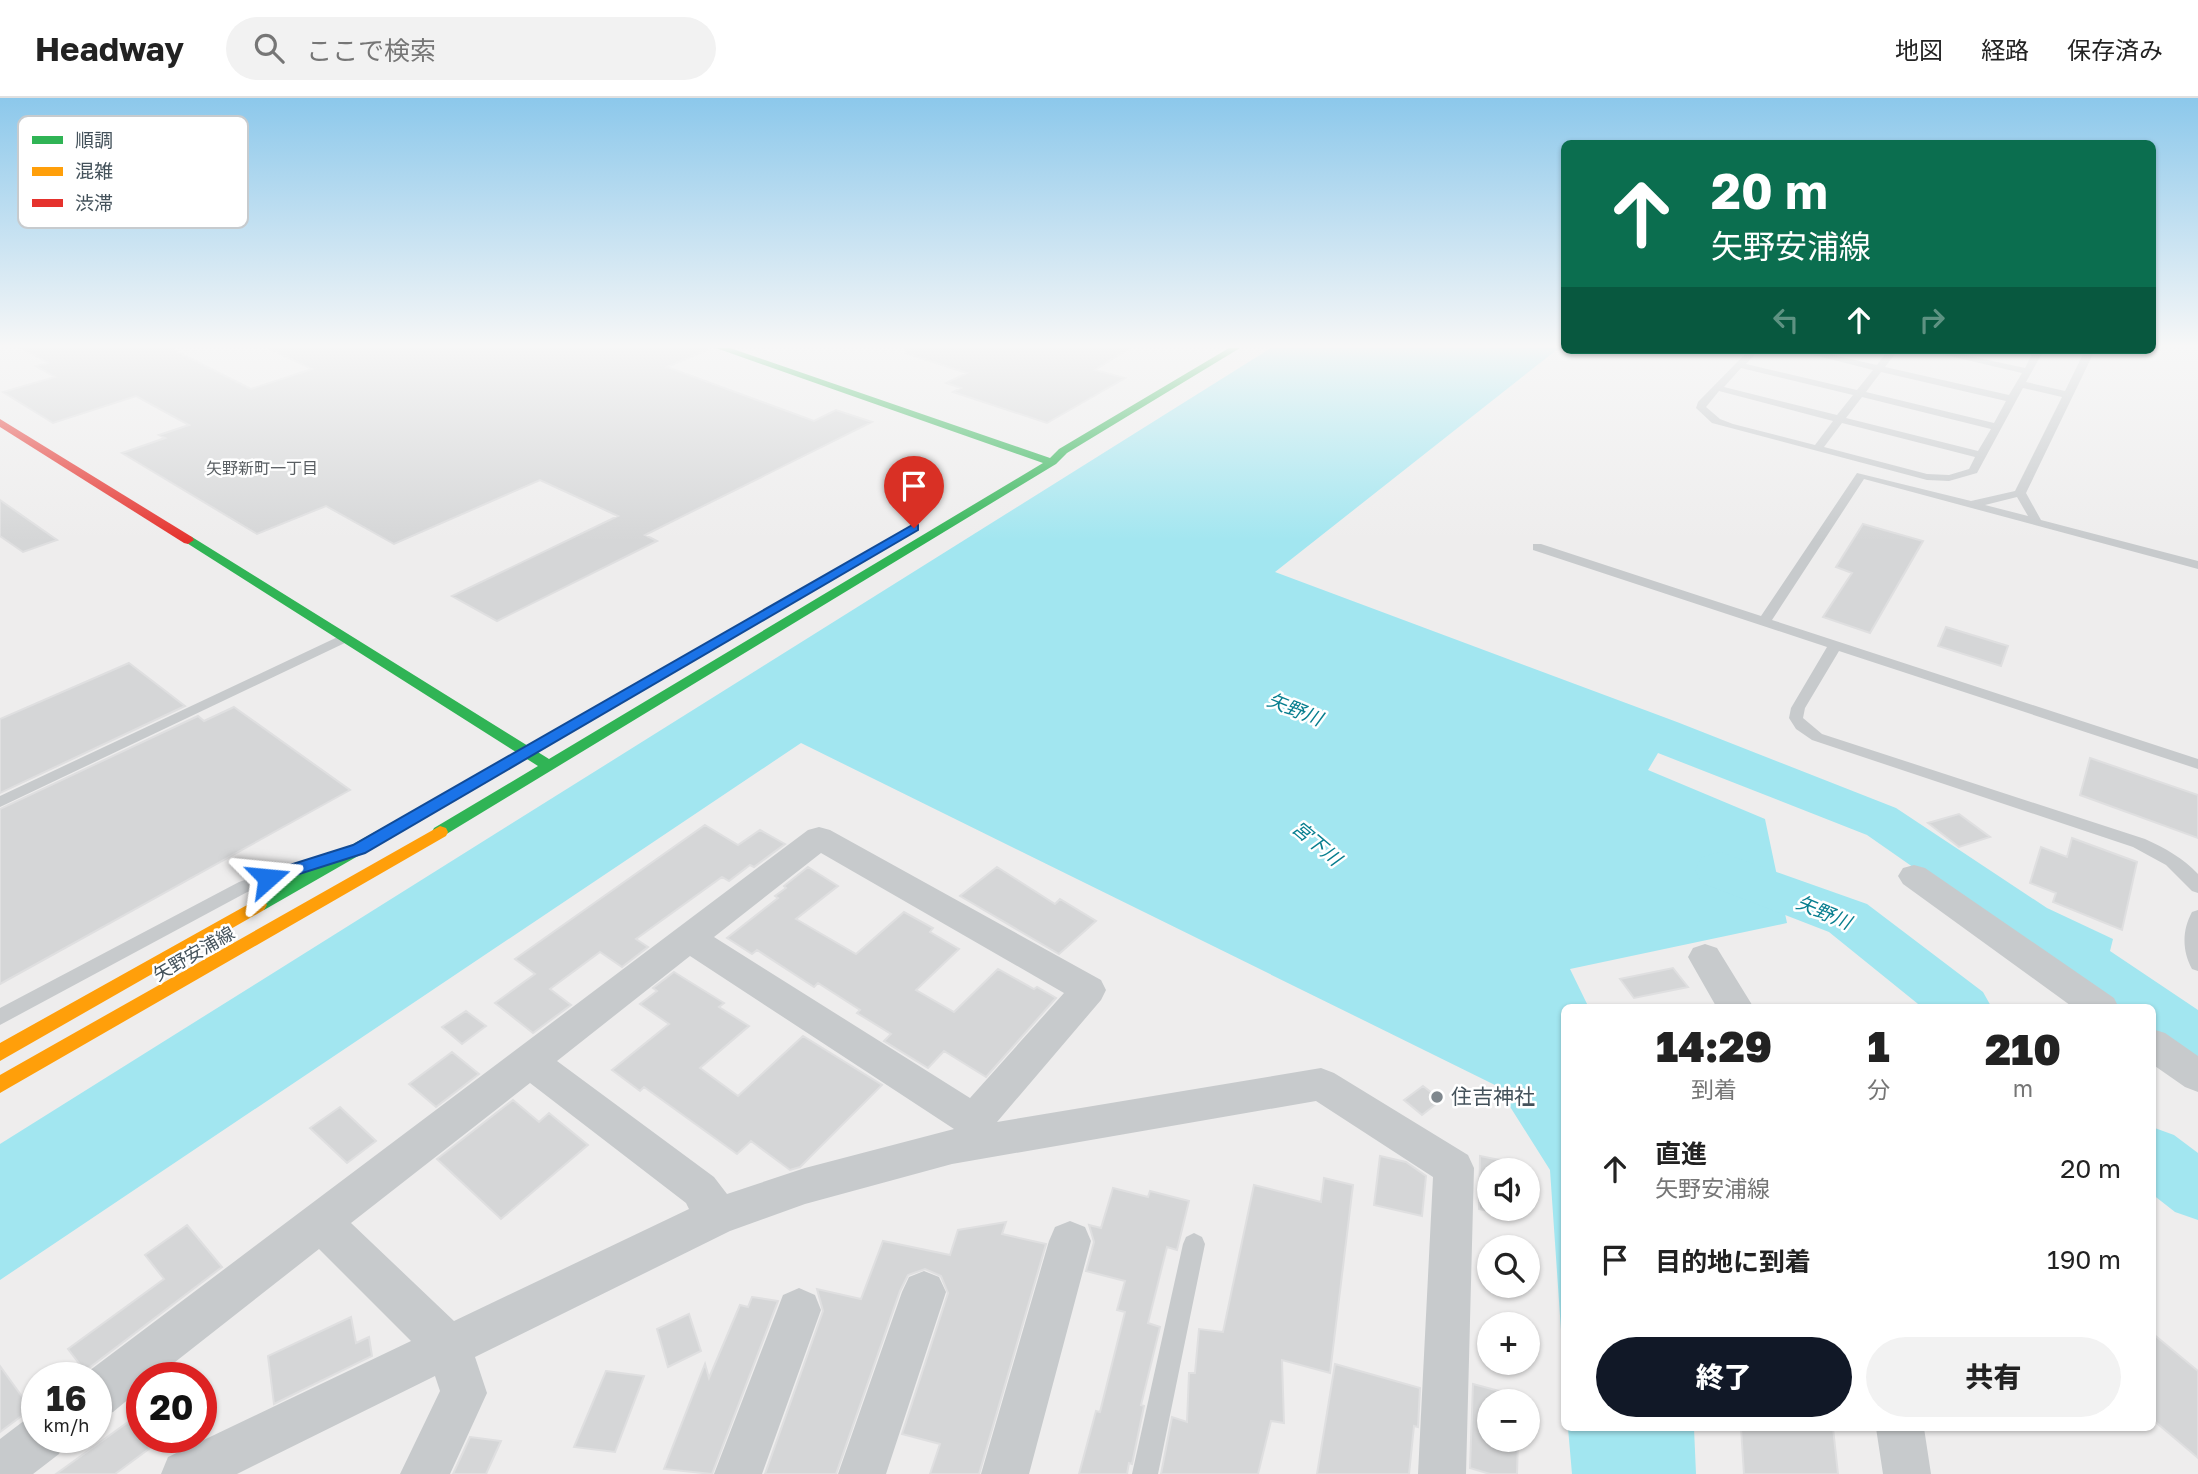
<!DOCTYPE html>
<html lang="ja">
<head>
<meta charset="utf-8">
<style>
  body { margin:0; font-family:"Golos Text","Noto Sans JP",sans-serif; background:#f2f2f2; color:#222; height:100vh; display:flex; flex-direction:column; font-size:26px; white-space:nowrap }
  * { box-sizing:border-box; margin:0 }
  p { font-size:23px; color:#767676 }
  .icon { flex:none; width:38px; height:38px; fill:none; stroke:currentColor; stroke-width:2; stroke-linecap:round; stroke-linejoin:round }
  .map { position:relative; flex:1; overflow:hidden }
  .drawer { position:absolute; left:1561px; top:906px; width:595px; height:427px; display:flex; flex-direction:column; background:#fff; border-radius:10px; box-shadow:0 2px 5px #0004 }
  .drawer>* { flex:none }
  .hud { position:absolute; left:1561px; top:42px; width:595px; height:214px; border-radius:10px; box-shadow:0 2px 5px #0004; background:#0b6e4f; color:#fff; overflow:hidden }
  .tools { position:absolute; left:1477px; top:1060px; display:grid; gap:14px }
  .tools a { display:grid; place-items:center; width:63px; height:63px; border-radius:50%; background:#fff; box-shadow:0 2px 5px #0004; font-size:35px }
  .speed { position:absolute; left:21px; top:1264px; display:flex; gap:14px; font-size:35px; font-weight:700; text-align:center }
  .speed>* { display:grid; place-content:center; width:91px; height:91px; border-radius:50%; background:#fff; box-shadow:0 2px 5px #0004; line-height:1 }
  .speed small { font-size:18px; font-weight:400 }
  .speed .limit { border:10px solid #d22; background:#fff; color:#111 }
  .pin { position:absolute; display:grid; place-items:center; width:60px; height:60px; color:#fff; margin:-72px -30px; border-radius:50% 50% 50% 0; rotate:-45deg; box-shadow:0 0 7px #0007 }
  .pin .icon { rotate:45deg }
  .me { position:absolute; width:77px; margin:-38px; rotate:72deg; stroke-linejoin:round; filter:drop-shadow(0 0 5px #0008) }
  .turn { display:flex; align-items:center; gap:24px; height:147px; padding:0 35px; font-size:32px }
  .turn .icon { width:91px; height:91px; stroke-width:2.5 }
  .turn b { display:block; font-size:49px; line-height:60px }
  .lanes { display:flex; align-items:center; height:66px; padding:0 35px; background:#0003; justify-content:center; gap:35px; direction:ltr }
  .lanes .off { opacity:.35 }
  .eta { display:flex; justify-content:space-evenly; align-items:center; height:119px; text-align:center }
  .eta b { font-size:42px; font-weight:800; line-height:49px }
  .cta { display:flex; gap:14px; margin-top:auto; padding:14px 35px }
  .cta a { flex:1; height:80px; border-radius:42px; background:#111827; color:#fff; font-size:28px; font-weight:800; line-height:80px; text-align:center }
  .cta a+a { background:#f2f2f2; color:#222 }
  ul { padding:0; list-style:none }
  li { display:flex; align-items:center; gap:21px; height:91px; padding:0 35px }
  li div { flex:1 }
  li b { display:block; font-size:26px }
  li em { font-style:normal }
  header { display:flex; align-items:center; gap:42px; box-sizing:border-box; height:98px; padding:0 35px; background:#fff; border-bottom:2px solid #e0e0e0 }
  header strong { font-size:33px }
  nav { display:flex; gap:38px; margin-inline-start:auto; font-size:24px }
  .search { width:490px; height:63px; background:#f2f2f2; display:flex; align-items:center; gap:18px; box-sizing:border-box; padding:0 24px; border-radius:38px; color:#767676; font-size:26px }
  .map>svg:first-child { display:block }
</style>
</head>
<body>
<header>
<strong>Headway</strong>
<div class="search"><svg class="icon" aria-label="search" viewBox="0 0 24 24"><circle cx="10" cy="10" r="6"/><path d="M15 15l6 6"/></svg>ここで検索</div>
<nav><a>地図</a><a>経路</a><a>保存済み</a></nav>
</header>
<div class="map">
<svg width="2198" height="1376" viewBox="0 0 2198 1376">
  <rect width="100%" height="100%" fill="#eeeded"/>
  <path fill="#a2e6f0" d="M1271,250H1559L1275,474L1677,624L1896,710L2047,810L2113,841L2110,853L2198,912V968L2153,936L2152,910H2115L1867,737L1658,655L1648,672L1765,721L1787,825L1570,871L1589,910H1564V1276L1550,1072L1497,988L801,645L0,1182V1046Z
    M1568,1330H1694L1696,1376H1572Z"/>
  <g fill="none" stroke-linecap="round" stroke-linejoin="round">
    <path fill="#a2e6f0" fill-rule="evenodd" d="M1720,754L1867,806L1983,894L1992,910H1923L1829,834L1702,785L1695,772L1702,759Z
      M2152,1029L2174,1037L2198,1055V1122L2175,1114L2152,1096Z"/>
  </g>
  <path fill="#d5d6d7" stroke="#dfdfe0" stroke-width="2" d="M22,250H170L251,291L312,271L268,250H707V252L667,269L814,323L836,312L872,324L645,437L657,443L497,523L452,498L618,418L540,382L394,446L326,408L257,436L122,355L165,340L159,337L189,327L136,298L53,325L3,294L55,279L36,268L48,265Z
    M905,250H1130L1095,272L1125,280L1047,325L953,294L961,290L946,285L967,275L905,255Z
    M0,402L57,442L23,454L0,438Z
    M1863,426L1923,443L1870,535L1823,519L1852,475L1836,469Z
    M1946,529L2008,548L2001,568L1938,548Z
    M129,565L185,608L0,695V621Z
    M234,609L350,692L0,886V711L198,618L204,623Z
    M2090,660L2198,697V740L2080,697Z
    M1959,716L1990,739L1959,749L1928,725Z
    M705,727L738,747L760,732L785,746L754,769L750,767L729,783L722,779L636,841L648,849L622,869L600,854L550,891L571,907L533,935L495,905L535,876L515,861Z
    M2072,740L2137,764L2122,832L2053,804L2056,795L2030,785L2041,749L2067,759Z
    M808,769L838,788L796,821L856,856L904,814L933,830L930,834L959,851L916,892L954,914L998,871L1034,891L1037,889L1056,900L986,979L944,953L928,970L884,943L891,936L857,915L860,912L818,885L814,889L757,852L752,856L727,840L778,800L775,798L786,790L784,788Z
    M997,769L1055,806L1060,801L1096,823L1059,856L960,798Z
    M1673,870L1688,889L1634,900L1620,881Z
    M674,874L724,905L719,909L749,928L700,970L738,998L803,938L882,987L800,1069L790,1072L751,1043L737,1056L644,989L640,993L612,972L669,926L640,906L657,893L653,890Z
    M466,913L486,928L462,946L442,929Z
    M452,954L479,976L436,1009L409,986Z
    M1423,988L1441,1002L1422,1017L1404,1002Z
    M513,1002L539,1024L549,1015L588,1047L501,1121L437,1061Z
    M340,1009L376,1043L347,1065L310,1030Z
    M1380,1058L1406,1064L1426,1078L1422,1118L1374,1107Z
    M1480,1058L1515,1065V1073H1489V1111H1515V1119L1479,1111Z
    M1324,1080L1353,1087L1330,1275L1282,1262L1284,1325L1271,1323L1258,1376H1161L1172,1319L1187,1324L1189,1275H1195L1199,1231L1223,1234L1254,1087L1321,1104Z
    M1113,1090L1148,1099L1150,1093L1189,1103L1177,1152L1167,1149L1148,1225L1160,1229L1141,1307L1144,1308L1132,1366L1129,1365L1127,1376H1079L1096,1313L1100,1314L1125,1214L1117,1212L1125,1183L1086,1173L1094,1144L1089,1127L1101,1130Z
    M1006,1124L1002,1136L1046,1146L979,1376H930L940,1346L902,1336L948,1195L941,1178L925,1171L908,1177L900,1193L836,1376H765L823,1213L817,1191L861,1201L883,1143L950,1157L958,1132Z
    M187,1127L222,1169L85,1273L68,1251L164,1181L145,1157Z
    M752,1199L778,1203L712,1376L664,1371L705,1266L709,1280L740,1207L748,1209Z
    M689,1216L701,1253L668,1269L657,1231Z
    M351,1219L356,1245L369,1239L372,1258L274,1306L268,1258Z
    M2152,1235L2198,1273V1360L2152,1321Z
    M1335,1266L1420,1290L1418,1329L1414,1328L1409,1376H1317Z
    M0,1268L31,1311L0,1334Z
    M606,1273L644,1278L615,1354L574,1349Z
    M1473,1286L1518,1298V1304H1489V1342H1518L1517,1376H1490L1470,1370Z
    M142,1314V1339H165L115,1376H56Z
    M1741,1330H1833L1838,1376H1744Z
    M470,1339L501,1343L486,1376H453Z"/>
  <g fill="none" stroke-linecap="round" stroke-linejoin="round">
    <path fill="#c7cacc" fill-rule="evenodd" d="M1749,252H1759L1746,266L1857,292L1873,272L1794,252H1811L1877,267L1888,252H1898L1885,269L2009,297L2022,275L1924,252H1942L2025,270L2034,252H2044L2026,284L2065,293L2085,252H2095L2026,395L2041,422L2198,463V471L1864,381L1772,522L2198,661V671L1839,553L1805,610L1803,620L1822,636L2145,741C2165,750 2183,760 2198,776V795L2192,793L2166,767L2133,749L1812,642L1796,631L1789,620L1791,610L1827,549L1533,452V446H1541L1761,518L1857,375L1971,403L2015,393L2062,299L2023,290L1977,375L1949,383L1927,382L1712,325L1696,310L1698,304ZM1741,270L1853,297L1837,317L1724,289ZM1881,274L2006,303L1994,325L1866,294ZM1719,293L1833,323L1815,347L1733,326L1720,321L1706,309ZM1862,299L1991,331L1978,353L1846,320ZM1842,325L1975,359L1969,371L1949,377L1927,376L1824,349ZM2017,399L2028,418L1985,407Z
      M344,536L351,540L349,543L0,709V698Z
      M296,765L302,767L304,771L302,775L251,792L0,927V910L239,784Z
      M2198,812V873L2192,871C2182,853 2182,832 2192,814Z
      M1194,1135L1202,1139L1205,1146L1158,1376H1132L1183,1146L1186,1139Z"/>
    <path fill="#c7cacc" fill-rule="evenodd" d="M819,729L830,732L1101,882L1106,892L1101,902L997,1024L1321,970L1334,975L1468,1057L1474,1070L1466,1376H1418L1433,1079L1316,1003L952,1066L805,1106L730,1133L475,1259L487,1295L450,1376H400L440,1293L435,1278L237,1376H161L168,1359L411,1243L319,1151L156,1279H142V1290L113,1314L96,1320V1279H81L808,732ZM821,755L1064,895L970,1000L714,839ZM690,858L954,1031L805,1070L727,1096L714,1079L557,963ZM530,985L686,1105L689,1111L454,1223L351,1125Z
      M1914,767L1925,770L2114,900L2119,910H2074L1903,786L1898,778L1903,770Z
      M1705,846L1717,850L1754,910H1717L1688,859L1693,850Z
      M2152,931L2165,935L2198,958V994L2185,989L2152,966Z
      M1070,1123L1085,1129L1091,1143L1029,1376H981L1049,1143L1055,1129Z
      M924,1173L939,1179L946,1194L886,1376H838L902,1194L909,1179Z
      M799,1190L815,1197L821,1212L762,1376H714L783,1197Z
      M37,1317V1339H66L59,1356L33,1376H0V1341L25,1322Z
      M1876,1330H1924L1931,1376H1883Z"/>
    <path fill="#30b455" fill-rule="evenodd" d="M716,250H730L1050,360L1059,351L1229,250H1240L1067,355L1056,366L440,740L434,738L432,734L434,730L538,668L182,442L188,438L192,439L549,661L1043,365Z
      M467,683L473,684L475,688L473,692L264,812H252L249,807L252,802Z"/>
    <path fill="#ff9f0a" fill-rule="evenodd" d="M440,728L446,730L448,734L446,738L0,995V977Z
      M258,801L264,802L267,807L264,812L0,963V945Z"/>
    <path fill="#e5322d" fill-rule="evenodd" d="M0,321L192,439L194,442L188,446L184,445L0,329Z"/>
  </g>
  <linearGradient id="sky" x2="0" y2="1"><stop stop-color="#8cc8eb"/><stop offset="0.56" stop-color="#f7f7f7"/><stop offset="1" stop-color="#f7f7f7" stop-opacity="0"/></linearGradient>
  <rect width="2198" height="443" fill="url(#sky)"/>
  <path fill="#1a73e8" stroke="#114b97" stroke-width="2" d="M914,426L918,427V432L365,755L268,786L259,780L261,776L353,747Z"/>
  <circle fill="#80888e" stroke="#fff" stroke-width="2.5" cx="1437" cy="999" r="7"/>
  <g text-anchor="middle" stroke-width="5" stroke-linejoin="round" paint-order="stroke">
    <g font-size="16" fill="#595e62" stroke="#fff">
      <text x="262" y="376">矢野新町一丁目</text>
    </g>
    <g font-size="18" fill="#44525b" stroke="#fff">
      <text transform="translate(194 856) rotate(-30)" y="6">矢野安浦線</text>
    </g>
    <g font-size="19" font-style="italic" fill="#077e8f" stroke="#fff">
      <text transform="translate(1295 611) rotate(22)" y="7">矢野川</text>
      <text transform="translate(1317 745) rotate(40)" y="7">宮下川</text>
      <text transform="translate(1824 814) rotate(23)" y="7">矢野川</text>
    </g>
    <g font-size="21" fill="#44525b" stroke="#fff" text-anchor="start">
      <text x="1451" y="1006">住吉神社</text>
    </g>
  </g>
  <rect x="18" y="18" width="230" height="112" rx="10" fill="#fff" stroke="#c7cbce" stroke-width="2"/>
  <rect x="32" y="38" width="31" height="8" fill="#30b455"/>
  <rect x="32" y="69" width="31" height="9" fill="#ff9f0a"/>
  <rect x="32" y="101" width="31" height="8" fill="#e5322d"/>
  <g font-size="19" fill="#44525b">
    <text x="75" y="49">順調</text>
    <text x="75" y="80">混雑</text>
    <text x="75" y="112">渋滞</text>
  </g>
</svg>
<div class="tools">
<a><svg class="icon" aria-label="sound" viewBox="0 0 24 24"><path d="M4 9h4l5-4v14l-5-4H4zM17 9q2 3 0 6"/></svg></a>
<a><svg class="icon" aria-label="search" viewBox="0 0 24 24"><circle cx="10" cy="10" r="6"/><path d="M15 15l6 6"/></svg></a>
<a>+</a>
<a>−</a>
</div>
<div class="speed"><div>16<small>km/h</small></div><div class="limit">20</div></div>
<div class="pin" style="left:914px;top:430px;background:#d93025"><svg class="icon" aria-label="arrive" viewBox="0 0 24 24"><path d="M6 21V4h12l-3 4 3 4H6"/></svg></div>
<svg class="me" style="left:268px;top:780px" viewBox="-20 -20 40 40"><path d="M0-17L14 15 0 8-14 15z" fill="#1a73e8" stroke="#fff" stroke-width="4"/></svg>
<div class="hud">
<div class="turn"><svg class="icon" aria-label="ahead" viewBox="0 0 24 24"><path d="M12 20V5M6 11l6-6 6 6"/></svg><div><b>20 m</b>矢野安浦線</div></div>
<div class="lanes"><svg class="icon off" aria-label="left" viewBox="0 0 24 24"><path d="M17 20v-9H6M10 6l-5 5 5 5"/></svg><svg class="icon" aria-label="ahead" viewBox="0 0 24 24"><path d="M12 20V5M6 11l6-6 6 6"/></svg><svg class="icon off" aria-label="right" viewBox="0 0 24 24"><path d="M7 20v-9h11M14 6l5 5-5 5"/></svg></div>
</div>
<section class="drawer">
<div class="eta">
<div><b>14:29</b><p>到着</p></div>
<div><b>1</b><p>分</p></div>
<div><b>210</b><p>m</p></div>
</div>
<ul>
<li><svg class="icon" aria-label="ahead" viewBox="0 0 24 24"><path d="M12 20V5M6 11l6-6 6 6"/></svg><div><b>直進</b><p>矢野安浦線</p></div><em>20 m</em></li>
<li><svg class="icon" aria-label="arrive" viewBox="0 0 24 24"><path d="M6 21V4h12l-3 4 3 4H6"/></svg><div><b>目的地に到着</b></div><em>190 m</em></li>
</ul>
<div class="cta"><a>終了</a><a>共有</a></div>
</section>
</div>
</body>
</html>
